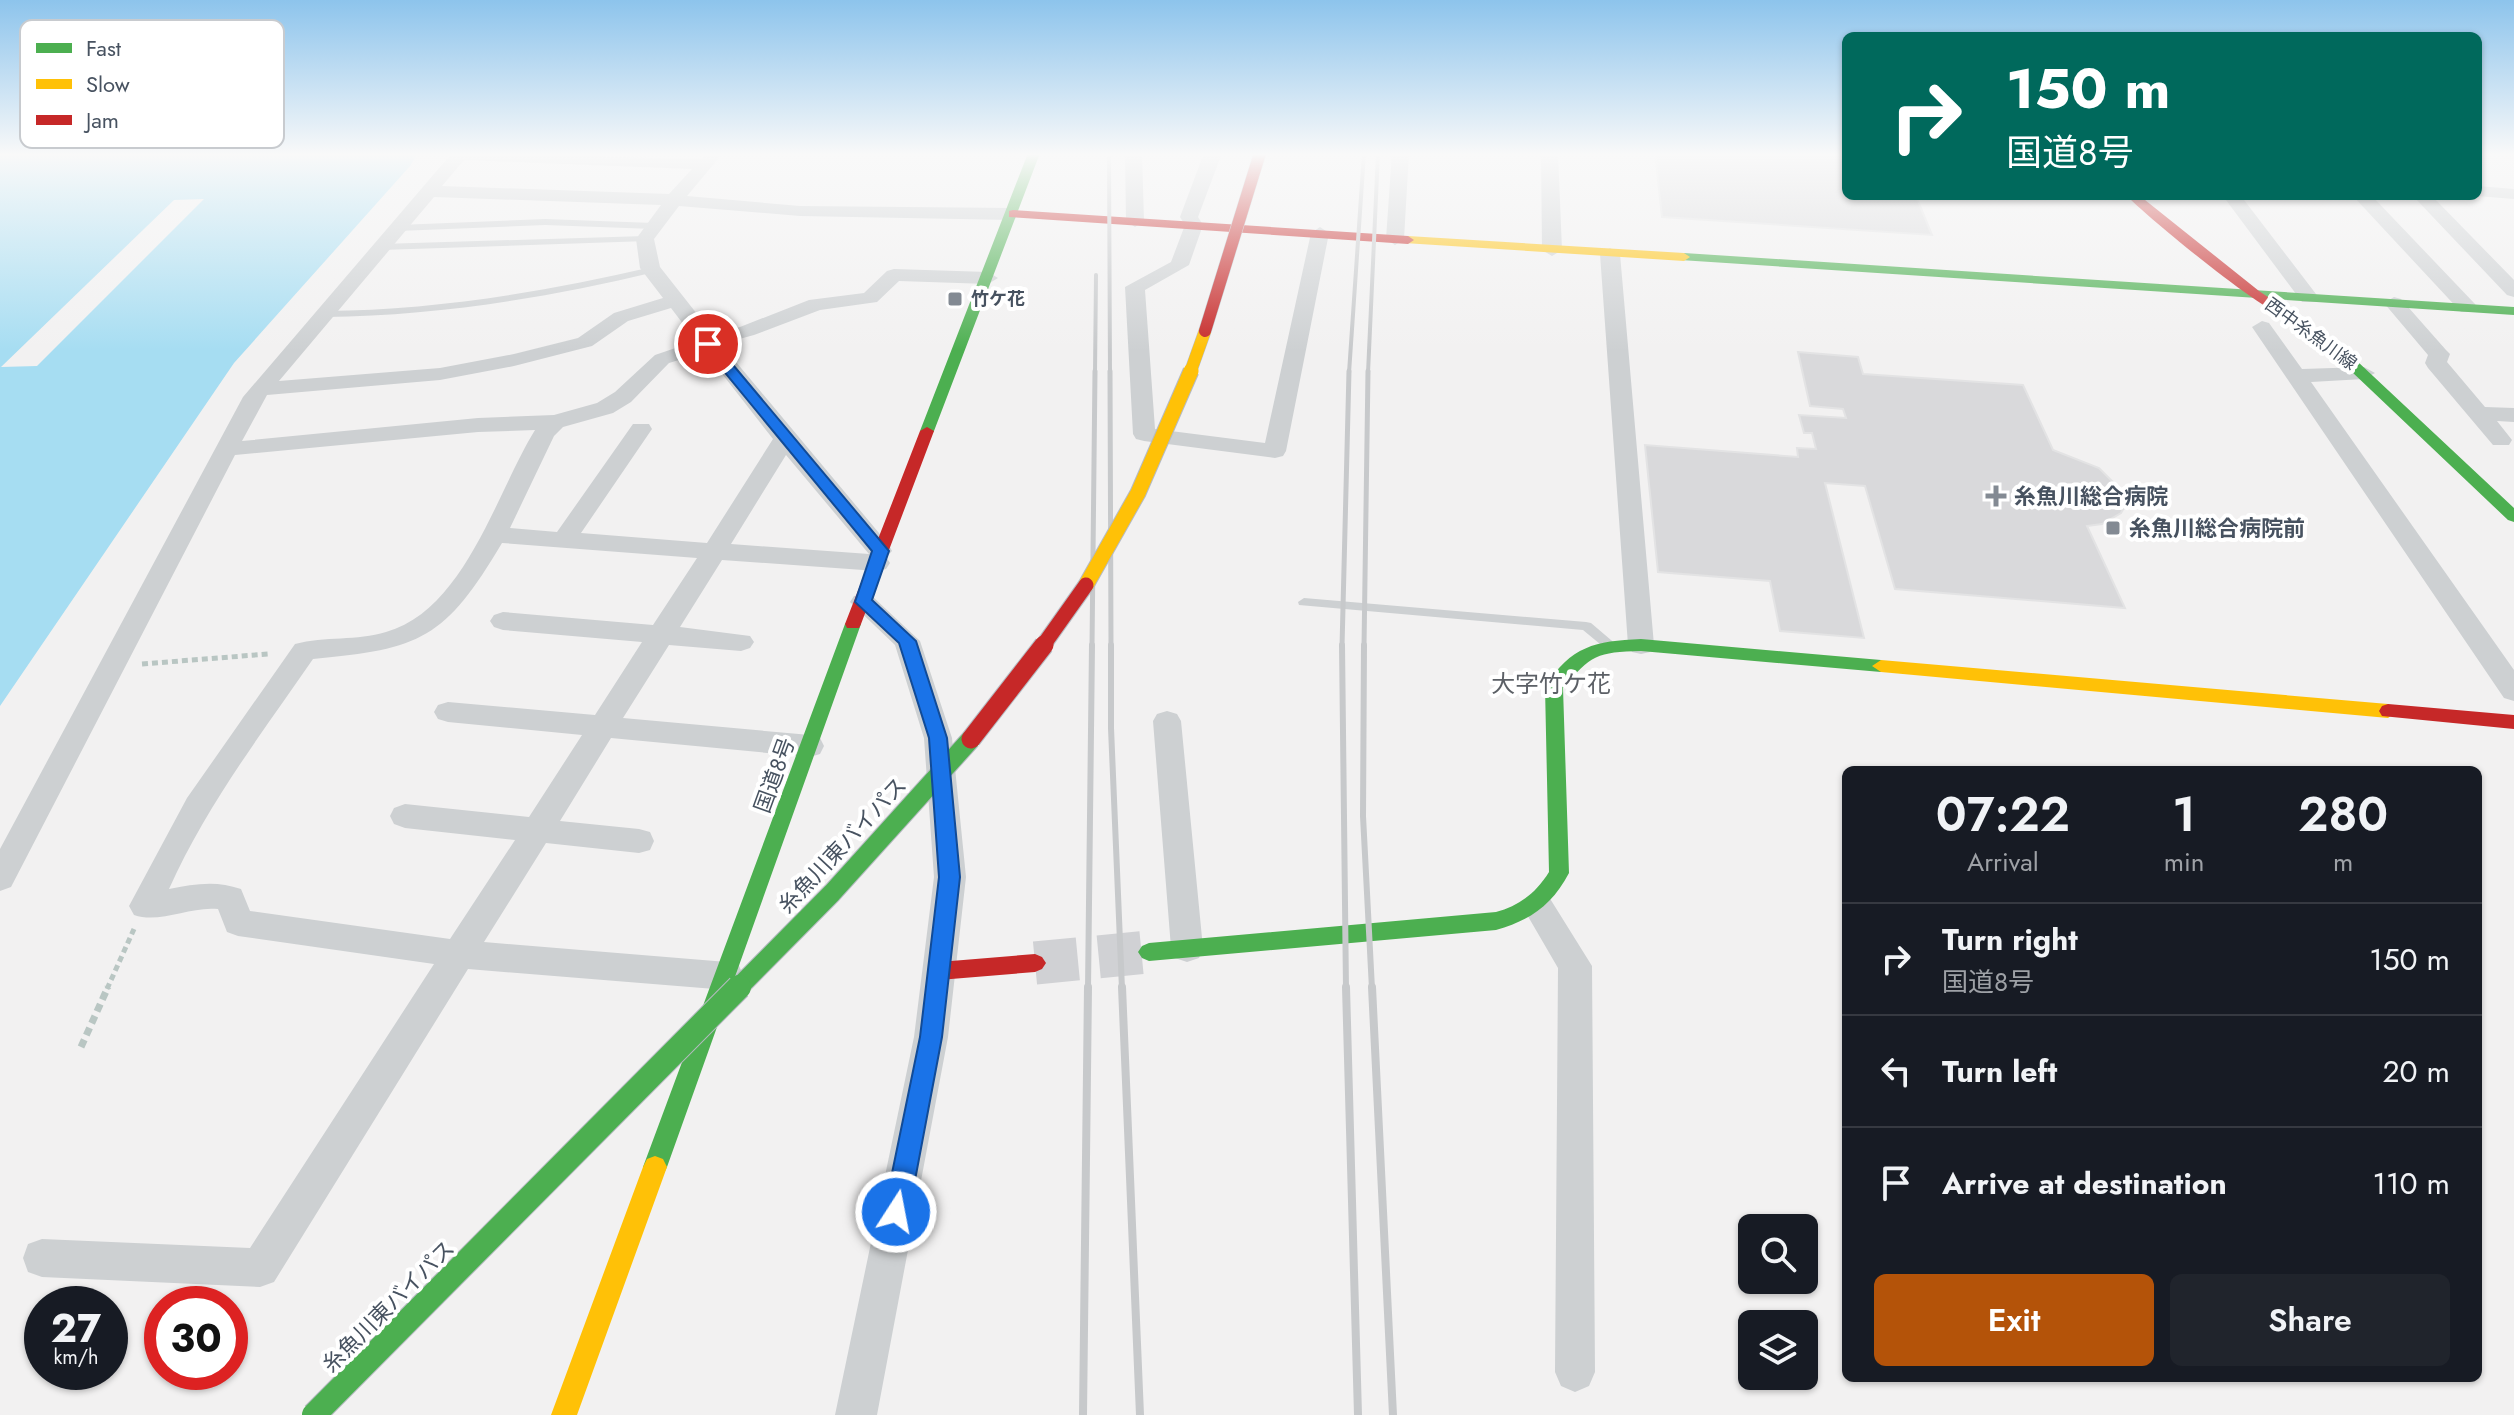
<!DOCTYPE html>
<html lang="en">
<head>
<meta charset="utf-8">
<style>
  body { margin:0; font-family:Jost,"Noto Sans JP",sans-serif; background:#20242c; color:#f1f3f6; height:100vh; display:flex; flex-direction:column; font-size:30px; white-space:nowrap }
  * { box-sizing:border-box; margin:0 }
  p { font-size:26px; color:#9ea1a6 }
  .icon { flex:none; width:44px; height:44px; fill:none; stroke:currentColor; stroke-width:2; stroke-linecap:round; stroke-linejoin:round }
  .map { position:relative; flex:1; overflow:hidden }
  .details { position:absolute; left:1842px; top:766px; width:640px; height:616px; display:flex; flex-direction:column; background:#171b24; border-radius:12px; box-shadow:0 2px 6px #0004 }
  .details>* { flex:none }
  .hud { position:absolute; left:1842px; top:32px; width:640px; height:168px; border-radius:12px; box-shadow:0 2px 6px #0004; background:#00695c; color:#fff; overflow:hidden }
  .fabs { position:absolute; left:1738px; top:1214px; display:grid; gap:16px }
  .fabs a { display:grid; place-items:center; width:80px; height:80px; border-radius:12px; background:#171b24; box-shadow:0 2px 6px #0004; font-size:40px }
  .speed { position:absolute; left:24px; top:1286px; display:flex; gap:16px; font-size:40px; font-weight:700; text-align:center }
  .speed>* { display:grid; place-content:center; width:104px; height:104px; border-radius:50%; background:#171b24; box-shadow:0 2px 6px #0004; line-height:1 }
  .speed small { font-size:20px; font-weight:400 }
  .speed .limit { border:12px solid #d22; background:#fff; color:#111 }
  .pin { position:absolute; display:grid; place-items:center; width:68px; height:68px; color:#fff; margin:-34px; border:4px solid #fff; border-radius:50%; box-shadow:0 2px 8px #0007 }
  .me { position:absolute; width:88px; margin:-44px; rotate:11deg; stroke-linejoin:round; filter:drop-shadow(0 0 6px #0008) }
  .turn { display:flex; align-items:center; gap:28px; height:168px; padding:0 32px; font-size:36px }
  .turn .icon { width:104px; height:104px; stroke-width:2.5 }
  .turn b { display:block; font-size:56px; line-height:68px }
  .eta { display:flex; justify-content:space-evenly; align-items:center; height:136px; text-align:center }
  .eta b { font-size:48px; font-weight:600; line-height:56px }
  .primary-button { display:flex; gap:16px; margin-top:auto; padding:16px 32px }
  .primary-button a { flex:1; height:92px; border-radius:12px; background:#b45309; color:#fff; font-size:32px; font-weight:600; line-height:92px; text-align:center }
  .primary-button a+a { background:#20242c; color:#f1f3f6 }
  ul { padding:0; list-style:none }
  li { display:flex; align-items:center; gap:24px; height:112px; padding:0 32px; border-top:2px solid #363941 }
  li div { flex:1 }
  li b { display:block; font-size:30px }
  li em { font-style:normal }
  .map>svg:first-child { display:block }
</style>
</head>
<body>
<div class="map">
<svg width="2514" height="1415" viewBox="0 0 2514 1415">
  <rect width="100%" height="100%" fill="#f2f1f1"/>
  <path fill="#a6ddf2" d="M0,153H418L410,166L234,363L0,706Z"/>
  <path fill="#f2f1f1" d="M204,199L37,366L1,367L174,200Z"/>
  <path fill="#d9d9db" stroke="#e3e3e4" stroke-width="2" d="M1655,153H1846V196H1916L1932,235L1662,217Z
    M1798,352L1858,357L1863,374L2023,385L2053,450L2099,468L2123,492L2125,506L2121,513L2102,524L2087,526L2125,608L1895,589L1865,486L1825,483L1864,638L1780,631L1770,581L1658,572L1645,445L1798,457L1797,448L1816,449L1812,433H1804L1799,415L1846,418L1843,409L1810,406Z"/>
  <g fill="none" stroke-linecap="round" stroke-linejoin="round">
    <path stroke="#d0d1d4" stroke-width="43" stroke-dasharray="43 21" stroke-linecap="butt" d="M1035,963L1149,952"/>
    <path stroke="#b9c6c3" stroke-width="5" stroke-dasharray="6 4" stroke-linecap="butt" d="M142,664L268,654
      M107,989L134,929"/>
    <path stroke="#b9c6c3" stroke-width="7" stroke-dasharray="8 5" stroke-linecap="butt" d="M81,1047L108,987"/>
    <path fill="#cdd0d2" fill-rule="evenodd" d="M545,219L654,223L659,226L654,229L545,225L398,231L393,228L398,225Z
      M645,236L648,237V241L381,250L376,247L381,244Z
      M652,267L657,270L655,272C546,298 437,316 325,317L320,314L325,311C436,310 544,292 652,267Z
      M1304,598L1586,622L1591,623L1618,646L1616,649H1606L1583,630L1299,605L1298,602Z"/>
    <path fill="#cdd0d2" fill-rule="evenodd" d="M452,153L701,159L706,153H723L687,196L800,206L1013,208L1022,214L1013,220L800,216L679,206L654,239L660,267L712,333L740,327L809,300L864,293L887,271L894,269L988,272L998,278L988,284L899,281L877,302L820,310L754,335L721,344L889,545L892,551L886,557L890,563L886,569L877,571L722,560L680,627L750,636L754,642L750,648L741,651L669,645L623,718L810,735L820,738L824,746L820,754L810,757L611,738L560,821L639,829L650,832L654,841L650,850L639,853L546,843L484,942L727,962L739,966L744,976L739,986L727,990L468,969L274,1282L260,1287L42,1277L28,1272L23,1258L28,1244L42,1239L250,1248L434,964L238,936L227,932L218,909C190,906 160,924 134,915L129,906L187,798L295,644C325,636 357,641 386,632C465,610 497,491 535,430L478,432L235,455L11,887L0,891V849L243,397ZM464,160L692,169L669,194L442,186ZM434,197L661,205L636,239L640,268L663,298L614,313L578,338L514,354L440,368L279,381ZM671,308L696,341L655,355L615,392L597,403L554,415L478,418L242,441L267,395L440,380L514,366L592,346L628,321ZM705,352L773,439L707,543L581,533L652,429L649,424H633L557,532L510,528L554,436L563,427L613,413L631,402L669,363ZM786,455L869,554L731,544ZM502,543L697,558L653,625L503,612L494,615L490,621L494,627L503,630L642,642L595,715L448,702L438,705L434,712L438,719L448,722L582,735L529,817L405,804L394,808L390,816L394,824L405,828L515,840L450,939L250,911L241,889C216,880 194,884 169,889C206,806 262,733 313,659C421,649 445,639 502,543Z
      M1125,153H1142L1144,221L1135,227L1126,221Z
      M1204,153H1222L1198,217L1203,225L1189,265L1145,290L1155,429L1265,443L1311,233L1320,227L1329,233L1286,451L1283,456L1275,458L1144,441L1136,439L1133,434L1125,287L1171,262L1185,225L1180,217Z
      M1392,153H1409L1404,239L1395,245L1386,239Z
      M1541,153H1558L1562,250L1552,256L1542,250Z
      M2478,186L2514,189V199L2477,196Z
      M2223,196H2241L2316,294L2319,298L2316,302H2302Z
      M2353,196H2372L2475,304L2478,308L2475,312H2461Z
      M2413,196H2432L2514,280V297L2507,295Z
      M1610,248L1620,254L1654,645L1650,652L1641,654L1632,652L1628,645L1600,254Z
      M2394,297L2401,299L2446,350L2450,354L2447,362L2485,407L2514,408V422L2497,421L2512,440L2509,445H2493L2428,368L2425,363L2428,355L2384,303Z
      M2262,321L2269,323L2302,369L2364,367L2375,373L2364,379L2311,382L2514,670V701L2504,698L2252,327Z
      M863,593L872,596L920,641L952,738L966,877L948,1037L877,1415H835L914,1037L934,877L924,738L895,645L850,602L854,596Z
      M1167,711L1177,714L1181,721L1203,948L1199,958L1187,962L1175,958L1171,948L1153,721L1157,714Z
      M1538,893L1549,897L1592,966L1595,1372L1589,1386L1575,1392L1561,1386L1555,1372L1558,968L1522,906L1527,897Z"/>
    <path fill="#4caf50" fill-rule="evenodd" d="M1028,153H1040L934,431L932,434H922L920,431Z
      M1684,253L2514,307V315L1680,260V254Z
      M2282,309L2342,347L2514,508V522L2508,520L2332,353L2277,316V310Z
      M853,618L861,624L667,1167L663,1175L655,1178L647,1175L643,1167L845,624Z
      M1641,639L1881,660L1890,666L1881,672L1641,651C1597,652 1591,655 1563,688L1569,873C1552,905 1531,920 1496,930L1149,961L1142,958L1138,952L1142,946L1149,943L1496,912C1519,906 1536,893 1549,872L1545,687C1571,646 1595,641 1641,639Z"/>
    <path fill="#ffc107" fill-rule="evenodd" d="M1408,236L1684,253L1690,257L1684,261L1404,243L1402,240Z
      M1881,660L2388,704L2397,711L2388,718L1881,672L1872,666Z
      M655,1156L663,1159L667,1167L577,1415H551L643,1167L647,1159Z"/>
    <path fill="#c62828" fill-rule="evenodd" d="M2127,196H2140L2259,291L2287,310V316C2269,318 2145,215 2127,196Z
      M1013,210L1408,236L1414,240L1408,244L1009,217V211Z
      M927,427L934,431L861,624L859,628H847L845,624L920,431Z
      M2388,704L2514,715V729L2382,716L2379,711L2382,706Z
      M1035,954L1042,957L1046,963L1042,969L1035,972L939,980L931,977L928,971L931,965L939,962Z"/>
    <path stroke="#c7c9cb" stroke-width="4" d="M1109,153L1110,373
      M1095,373L1096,275
      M1349,373L1364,153
      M1368,373L1378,153"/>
    <path stroke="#c7c9cb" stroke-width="5" d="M1110,371L1111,647
      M1092,647L1095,371
      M1342,647L1349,371
      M1364,647L1368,371"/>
    <path stroke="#c7c9cb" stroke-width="6" d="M1111,645V728L1122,989
      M1342,645L1346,989
      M1364,645L1363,816L1372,989
      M1088,989L1092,645"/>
    <path stroke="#c7c9cb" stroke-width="8" d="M1122,987L1140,1415
      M1346,987L1358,1415
      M1372,987L1393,1415
      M1083,1415L1088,987"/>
    <g stroke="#b6bbc2" stroke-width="21" stroke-linecap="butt">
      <path id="fast-bridge-far1" d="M737,989L832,893L971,739"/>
    </g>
    <g stroke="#b6bbc2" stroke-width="26" stroke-linecap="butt">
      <path id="fast-bridge" d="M314,1415L739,987"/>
    </g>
    <g stroke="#b6bbc2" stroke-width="13" stroke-linecap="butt">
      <path id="slow-bridge-far1" d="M1190,373L1205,331"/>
    </g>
    <g stroke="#b6bbc2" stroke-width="17" stroke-linecap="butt">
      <path id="slow-bridge" d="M1086,585L1138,493L1191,371"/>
    </g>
    <g stroke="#b6bbc2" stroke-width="13" stroke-linecap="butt">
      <path id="jam-bridge-far2" d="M1205,331L1260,153"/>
    </g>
    <g stroke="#b6bbc2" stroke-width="17" stroke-linecap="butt">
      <path id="jam-bridge-far1" d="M1042,647L1086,585"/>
    </g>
    <g stroke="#b6bbc2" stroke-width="21" stroke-linecap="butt">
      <path id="jam-bridge" d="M971,739L1044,645"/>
    </g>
    <use href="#fast-bridge-far1" stroke="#4caf50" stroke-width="19"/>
    <use href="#fast-bridge" stroke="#4caf50" stroke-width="24"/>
    <use href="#slow-bridge-far1" stroke="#ffc107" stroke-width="12"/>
    <use href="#slow-bridge" stroke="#ffc107" stroke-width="15"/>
    <use href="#jam-bridge-far2" stroke="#c62828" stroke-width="12"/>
    <use href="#jam-bridge-far1" stroke="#c62828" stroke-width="15"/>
    <use href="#jam-bridge" stroke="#c62828" stroke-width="19"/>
  </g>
  <linearGradient id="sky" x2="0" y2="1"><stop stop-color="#8dc4ec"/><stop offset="0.44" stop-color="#f9f9f9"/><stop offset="1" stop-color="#f9f9f9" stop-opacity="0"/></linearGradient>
  <rect width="2514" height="351" fill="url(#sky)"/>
  <path fill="#1a73e8" stroke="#114b97" stroke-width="2" d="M708,340L713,341L889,551L872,600L916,641L947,738L960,877L942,1037L909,1212L905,1220L896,1224L888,1220L884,1212L920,1037L939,877L929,738L899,643L855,602L872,551L703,346V341Z"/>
  <g fill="#838a93" stroke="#fff" stroke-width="3">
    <rect x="947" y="291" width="16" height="16" rx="4"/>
    <path d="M1992 484h8v8h8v8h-8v8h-8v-8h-8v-8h8z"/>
    <rect x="2105" y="520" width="16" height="16" rx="4"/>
  </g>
  <g text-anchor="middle" stroke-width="8" stroke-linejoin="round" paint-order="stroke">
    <g font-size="18" font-weight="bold" fill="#475260" stroke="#fff" text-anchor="start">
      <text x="971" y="305">竹ケ花</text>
    </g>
    <g font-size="18" fill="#475260" stroke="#fff">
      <text transform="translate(2311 334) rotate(36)" y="6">西中糸魚川線</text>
    </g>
    <g font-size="22" font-weight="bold" fill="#475260" stroke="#fff" text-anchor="start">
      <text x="2014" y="504">糸魚川総合病院</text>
      <text x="2129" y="536">糸魚川総合病院前</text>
    </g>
    <g font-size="22" fill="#475260" stroke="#fff">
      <text transform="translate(774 775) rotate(-70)" y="8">国道8号</text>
      <text transform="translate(842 845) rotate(-47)" y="8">糸魚川東バイパス</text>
      <text transform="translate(388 1306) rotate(-45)" y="8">糸魚川東バイパス</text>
    </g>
    <g font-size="24" fill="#5c6066" stroke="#fff">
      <text x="1551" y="692">大字竹ケ花</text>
    </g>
  </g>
  <rect x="20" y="20" width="264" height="128" rx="12" fill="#fff" stroke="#c8cbcf" stroke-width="2"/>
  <rect x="36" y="43" width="36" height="10" fill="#4caf50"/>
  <rect x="36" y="79" width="36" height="10" fill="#ffc107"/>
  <rect x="36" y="115" width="36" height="10" fill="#c62828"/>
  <g font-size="22" fill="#475260">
    <text x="86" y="56">Fast</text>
    <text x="86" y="92">Slow</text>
    <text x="86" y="128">Jam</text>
  </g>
</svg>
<div class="fabs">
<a><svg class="icon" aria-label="search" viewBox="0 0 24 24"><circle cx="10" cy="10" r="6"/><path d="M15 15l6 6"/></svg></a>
<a><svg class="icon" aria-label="layers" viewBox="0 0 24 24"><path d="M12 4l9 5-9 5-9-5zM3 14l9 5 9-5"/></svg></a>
</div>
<div class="speed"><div>27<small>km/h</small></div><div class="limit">30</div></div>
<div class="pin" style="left:708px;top:344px;background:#d93025"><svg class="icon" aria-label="arrive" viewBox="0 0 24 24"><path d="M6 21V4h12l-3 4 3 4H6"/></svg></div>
<svg class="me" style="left:896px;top:1212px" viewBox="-20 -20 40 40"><circle r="17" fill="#1a73e8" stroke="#fff" stroke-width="3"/><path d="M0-11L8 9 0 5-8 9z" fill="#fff"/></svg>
<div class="hud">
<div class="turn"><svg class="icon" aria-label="right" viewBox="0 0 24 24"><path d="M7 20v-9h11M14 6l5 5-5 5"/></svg><div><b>150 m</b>国道8号</div></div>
</div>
<section class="details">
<div class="eta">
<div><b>07:22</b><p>Arrival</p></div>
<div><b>1</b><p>min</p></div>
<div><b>280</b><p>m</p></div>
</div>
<ul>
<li><svg class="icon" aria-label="right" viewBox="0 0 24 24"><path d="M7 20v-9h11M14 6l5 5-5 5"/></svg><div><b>Turn right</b><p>国道8号</p></div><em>150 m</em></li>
<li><svg class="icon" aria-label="left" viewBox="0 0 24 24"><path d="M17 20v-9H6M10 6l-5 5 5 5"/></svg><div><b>Turn left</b></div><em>20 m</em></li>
<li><svg class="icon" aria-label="arrive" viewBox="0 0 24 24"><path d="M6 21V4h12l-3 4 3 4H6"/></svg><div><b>Arrive at destination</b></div><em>110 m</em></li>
</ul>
<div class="primary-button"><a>Exit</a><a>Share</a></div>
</section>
</div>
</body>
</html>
